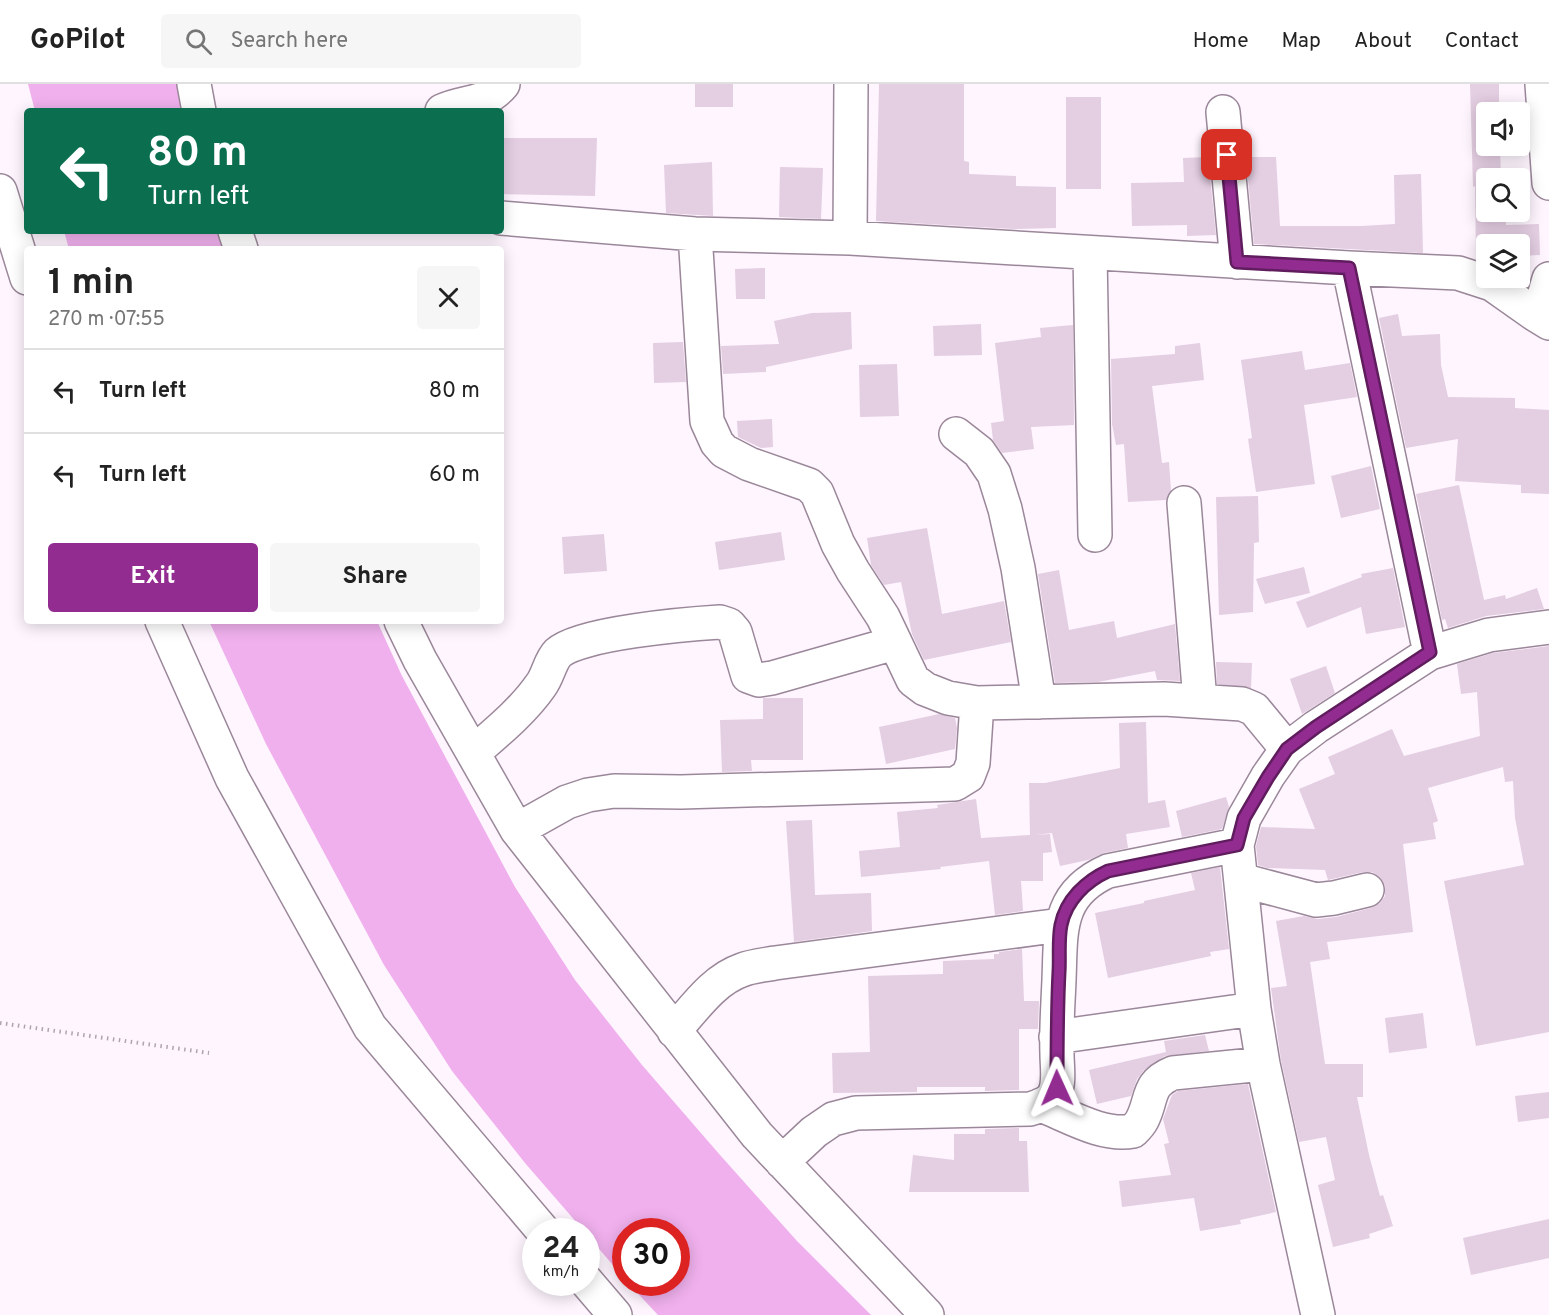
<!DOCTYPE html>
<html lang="en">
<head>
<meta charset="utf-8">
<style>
  body { margin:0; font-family:Overpass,sans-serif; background:#f6f6f6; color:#222; height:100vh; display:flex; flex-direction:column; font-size:22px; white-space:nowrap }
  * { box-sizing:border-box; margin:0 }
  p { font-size:20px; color:#767676 }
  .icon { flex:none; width:33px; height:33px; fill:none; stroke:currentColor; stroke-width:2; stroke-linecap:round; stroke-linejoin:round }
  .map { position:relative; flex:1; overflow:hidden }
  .side { position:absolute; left:24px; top:162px; width:480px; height:378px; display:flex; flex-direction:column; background:#fff; border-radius:6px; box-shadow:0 3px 15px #0003 }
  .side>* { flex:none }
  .top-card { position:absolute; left:24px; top:24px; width:480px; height:126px; border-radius:6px; box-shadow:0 3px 15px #0003; background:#0b6e4f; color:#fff; overflow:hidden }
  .controls { position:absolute; left:1476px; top:18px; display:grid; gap:12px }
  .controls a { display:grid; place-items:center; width:54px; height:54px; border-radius:6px; background:#fff; box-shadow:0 3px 15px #0003; font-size:30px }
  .speed { position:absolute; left:522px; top:1134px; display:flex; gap:12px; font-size:30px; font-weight:700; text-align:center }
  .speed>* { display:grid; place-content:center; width:78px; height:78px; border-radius:50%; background:#fff; box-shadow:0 3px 15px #0003; line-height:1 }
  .speed small { font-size:15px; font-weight:400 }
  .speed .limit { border:9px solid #d22; background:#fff; color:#111 }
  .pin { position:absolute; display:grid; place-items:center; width:51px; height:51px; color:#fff; margin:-26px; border-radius:12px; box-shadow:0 3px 9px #0006 }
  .me { position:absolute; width:66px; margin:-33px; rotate:359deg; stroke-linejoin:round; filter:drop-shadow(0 0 4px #0008) }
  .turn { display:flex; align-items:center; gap:21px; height:126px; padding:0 24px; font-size:27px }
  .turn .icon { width:78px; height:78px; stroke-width:2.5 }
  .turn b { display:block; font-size:42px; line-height:51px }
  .round { display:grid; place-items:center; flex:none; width:63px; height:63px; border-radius:6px; background:#f6f6f6 }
  .head { display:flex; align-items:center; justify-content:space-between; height:102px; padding:0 24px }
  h1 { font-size:36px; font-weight:700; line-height:45px }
  .cta { display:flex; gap:12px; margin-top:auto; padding:12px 24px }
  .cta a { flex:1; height:69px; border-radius:6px; background:#932c91; color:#fff; font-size:24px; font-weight:700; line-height:69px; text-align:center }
  .cta a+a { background:#f6f6f6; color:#222 }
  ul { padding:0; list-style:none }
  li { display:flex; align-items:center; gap:18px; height:84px; padding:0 24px; border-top:2px solid #e0e0e0 }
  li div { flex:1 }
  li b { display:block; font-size:22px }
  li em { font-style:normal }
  header { display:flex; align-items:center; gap:36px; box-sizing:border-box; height:84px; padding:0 30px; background:#fff; border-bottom:2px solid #e0e0e0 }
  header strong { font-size:28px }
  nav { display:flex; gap:33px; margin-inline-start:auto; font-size:21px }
  .search { width:420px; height:54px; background:#f6f6f6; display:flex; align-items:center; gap:15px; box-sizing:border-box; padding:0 21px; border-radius:6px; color:#767676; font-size:22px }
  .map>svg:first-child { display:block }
</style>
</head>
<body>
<header>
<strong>GoPilot</strong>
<div class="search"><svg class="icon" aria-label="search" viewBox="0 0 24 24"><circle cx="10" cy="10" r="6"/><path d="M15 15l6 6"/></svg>Search here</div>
<nav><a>Home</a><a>Map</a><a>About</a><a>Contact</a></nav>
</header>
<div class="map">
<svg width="1549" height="1231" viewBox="0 0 1549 1231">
  <rect width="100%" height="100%" fill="#fef5fe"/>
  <path fill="#f0b0ed" d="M28,0H186L192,27H35Z
    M64,147H222L227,165H69Z
    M209,537H377L402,592L515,803L575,896L642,981L720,1071L797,1157L871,1231H658L628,1199L676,1198V1148H626L625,1195L587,1151L586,1148L584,1147L525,1079L452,987L384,881L266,660Z"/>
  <path fill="#e4cee2" d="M695,0H733V23H695Z
    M879,0H964V77L969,78V90L1016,92V102L1056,103V144L1014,145L876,137Z
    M1470,0H1499V28H1486V62H1500L1501,94H1486V128H1506V141L1539,140L1540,171L1520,172V160H1486V172H1476L1475,102L1473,103Z
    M1066,13H1101V105H1066Z
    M501,54H597L595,112L501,110Z
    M1208,73L1216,151L1187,152V141L1132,142L1131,99L1184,98L1183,74Z
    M1246,73H1276L1280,142H1362L1395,140L1394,91L1421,90L1423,169L1254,160Z
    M712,78L713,132L666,129L664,81Z
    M780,83L823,84L821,135L779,133Z
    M765,184V215H736L735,185Z
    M851,228L852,265L766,283V288L723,290L721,262L779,260L774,237L812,229Z
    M1398,230L1402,252L1440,250L1441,281L1448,313L1515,314V324L1549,326V410L1521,409V401L1455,397L1458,355L1406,364L1379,234Z
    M981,240L982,271L934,272L933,242Z
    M1073,241L1074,341L1031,343L1034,365L1002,369L993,356L991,339L1004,337L995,259L1041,253L1040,244Z
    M683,258L686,298L654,299L653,259Z
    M1200,259L1204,296L1152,302L1162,379L1169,378L1171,407L1166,416L1128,418L1124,360L1116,361L1112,340L1111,275L1175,270V262Z
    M1302,267L1305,286L1350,279L1357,313L1304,321L1315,400L1256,408L1248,355L1252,354L1241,276Z
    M897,280L899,332L860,333L859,281Z
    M772,335L773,363L761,364L738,353L737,337Z
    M1371,382L1380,425L1341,434L1331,392Z
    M1459,401L1484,516L1505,511L1506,515L1537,504L1544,525L1486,532L1448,544L1445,535L1442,536L1416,410Z
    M1258,412L1259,458L1254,459L1253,528L1219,531L1216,413Z
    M927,444L942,530L1004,517L1011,558L924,576L912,550L901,498L884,501L871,481L867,454Z
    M781,448L785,476L719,486L715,458Z
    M604,450L607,487L564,490L562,453Z
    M1304,483L1310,509L1265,520L1256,495Z
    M1393,484L1405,543L1366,550L1361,523L1307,544L1296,518L1362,493L1361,490Z
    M1059,486L1069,546L1114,537L1117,554L1175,540L1180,597L1157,596L1155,587L1098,598L1055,599L1038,490Z
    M1549,562V948L1476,962L1444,797L1524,781L1515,734L1513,697L1505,698L1503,683L1428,704L1438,737L1433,739L1436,755L1403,760L1413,848L1327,858L1330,875L1310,878L1325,980H1363V1013H1357L1369,1071L1380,1112L1383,1111L1393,1142L1369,1150L1370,1154L1333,1163L1318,1101L1335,1096L1326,1053L1299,1058L1281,976L1271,904L1287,902L1276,837L1304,832L1318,835L1336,833L1371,824L1380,819L1385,812V802L1380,793L1372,788H1363L1328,796L1325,786L1267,784L1258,781L1256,762L1261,743L1315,745L1299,705L1335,690L1328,673L1392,645L1404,672L1480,652L1477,608L1461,610L1457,580L1493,569Z
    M1216,578L1252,579L1251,604L1217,600Z
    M1326,582L1335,609L1302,630L1290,595Z
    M763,614H803V676H751L752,687L722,688L720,636L763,635Z
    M939,630L955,634L957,644L955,665L886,680L879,643Z
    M1146,638L1148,719L1165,716L1170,743L1126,750L1128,764L1104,769L1088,776L1060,782L1052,749L1035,751L1050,750L1052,768L1043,769V797H1021L1023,827L995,831L989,777L940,783L941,785L861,793L859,767L900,763L897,728L938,724L937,721L976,715L981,754L1030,751L1029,699H1045L1120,684L1119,639Z
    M1226,713L1229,723L1222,745L1182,753L1176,727Z
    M812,736L815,811L871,809L872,847L794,858L786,737Z
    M1220,783L1229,865L1210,868L1211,872L1108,894L1095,829L1144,819V817L1195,806L1191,789Z
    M1022,865L1024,917H1039L1038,945H1019V1006L985,1007V1003H917V1008L833,1009L832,969L870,968L868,892L943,890V877L994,875V870H999V868Z
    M1423,929L1427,964L1389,969L1385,934Z
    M1205,951L1209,967L1165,972L1144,986L1137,995L1131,1012L1097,1020L1089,986L1166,968L1164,957Z
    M1248,1000L1276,1128L1240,1136L1241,1140L1200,1147L1194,1114L1122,1123L1119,1097L1171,1091L1164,1060L1169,1059L1163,1035L1172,1011L1178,1007Z
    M1549,1008V1034L1518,1038L1515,1012Z
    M1019,1044V1057H1027L1029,1108H909L913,1071L954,1076V1050H985V1045Z
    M1549,1135V1174L1471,1191L1463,1154Z"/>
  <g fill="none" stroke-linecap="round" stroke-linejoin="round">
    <g stroke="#9b879a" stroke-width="36">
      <path id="street" d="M194,0L199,27
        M1542,0L1549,99
        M442,27C465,16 485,22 503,0
        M1223,28L1237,178
        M0,107L27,194
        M501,134L695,150L850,154L1349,184L1458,189L1492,200L1536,231
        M235,147L241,165
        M695,150L707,337L717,359L724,367L749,380L809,401L817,409L838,460L853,487L883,533L913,596L925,605L948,614L977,619
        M850,154L851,0
        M1090,169L1095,451
        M1349,184L1430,569
        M1549,195L1543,216L1536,231L1549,239
        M956,350L979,368L994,390L1005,425L1018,484L1039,618
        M1184,419L1200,617
        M162,537L232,694L370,943L544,1148
        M401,537L420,576L517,746L757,1051L927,1231
        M473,669C497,648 523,627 541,601C548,592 550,577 558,569C579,549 688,540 720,538L729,541L735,548L748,592L759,596L772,594L895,559
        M517,746L567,718L588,711L614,707L681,708L955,700L968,692L973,679L977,619L1164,615L1242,620L1254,625L1287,665
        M1241,796L1316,816L1334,814L1367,806
        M674,947C694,925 713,896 742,886C752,882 764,881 775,879L1061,841
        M1056,953L1254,925
        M1041,1021C1069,1032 1103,1053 1133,1047C1136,1044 1140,1040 1142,1036C1153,1015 1146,1000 1173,989L1263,980
        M782,1078L814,1048L833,1035L856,1029L1030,1025C1037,1023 1046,1020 1051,1015C1061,1004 1057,984 1057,970C1056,946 1058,921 1059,896C1061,848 1056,810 1108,787L1237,761
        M586,1197L615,1231
        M1318,1231L1263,980L1254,925L1237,761L1244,734L1268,692L1287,665L1316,643L1430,569L1489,551L1549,543"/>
    </g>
    <path stroke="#ada4ad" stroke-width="4" stroke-dasharray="1.5 4.5" stroke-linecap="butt" d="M0,939L209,969"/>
    <use href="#street" stroke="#fff" stroke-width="33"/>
  </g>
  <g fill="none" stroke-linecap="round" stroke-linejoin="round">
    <g stroke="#601d5e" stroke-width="15">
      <path id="route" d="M1057,1004C1057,965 1057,926 1059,888C1060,873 1058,856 1061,841C1066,816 1086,797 1108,787L1237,761L1244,734L1268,693L1287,665L1316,643L1430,568L1349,184L1237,178L1227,71"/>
    </g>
    <use href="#route" stroke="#932c91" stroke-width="10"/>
  </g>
</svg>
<div class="controls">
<a><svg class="icon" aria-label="sound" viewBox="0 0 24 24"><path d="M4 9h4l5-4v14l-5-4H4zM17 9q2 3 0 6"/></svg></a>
<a><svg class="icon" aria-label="search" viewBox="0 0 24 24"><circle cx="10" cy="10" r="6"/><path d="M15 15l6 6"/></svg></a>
<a><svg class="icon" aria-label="layers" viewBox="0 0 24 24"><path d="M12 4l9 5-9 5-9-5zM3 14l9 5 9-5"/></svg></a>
</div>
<div class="speed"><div>24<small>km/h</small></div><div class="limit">30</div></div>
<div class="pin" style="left:1227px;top:71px;background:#d93025"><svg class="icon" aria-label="arrive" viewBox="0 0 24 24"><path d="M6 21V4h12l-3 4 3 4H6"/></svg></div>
<svg class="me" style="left:1057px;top:1004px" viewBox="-20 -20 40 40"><path d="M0-17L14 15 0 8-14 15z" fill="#932c91" stroke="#fff" stroke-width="4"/></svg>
<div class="top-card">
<div class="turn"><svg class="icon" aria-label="left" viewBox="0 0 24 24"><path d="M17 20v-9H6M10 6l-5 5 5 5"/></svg><div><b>80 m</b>Turn left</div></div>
</div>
<section class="side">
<div class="head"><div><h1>1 min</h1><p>270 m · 07:55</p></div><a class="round"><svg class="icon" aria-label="close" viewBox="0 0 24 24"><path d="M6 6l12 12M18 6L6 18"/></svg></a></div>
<ul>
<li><svg class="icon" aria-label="left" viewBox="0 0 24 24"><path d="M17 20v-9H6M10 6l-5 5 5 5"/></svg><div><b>Turn left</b></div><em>80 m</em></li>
<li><svg class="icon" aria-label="left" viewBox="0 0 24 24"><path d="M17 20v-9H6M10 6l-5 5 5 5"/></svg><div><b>Turn left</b></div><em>60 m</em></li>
</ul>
<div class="cta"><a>Exit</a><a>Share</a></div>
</section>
</div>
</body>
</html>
